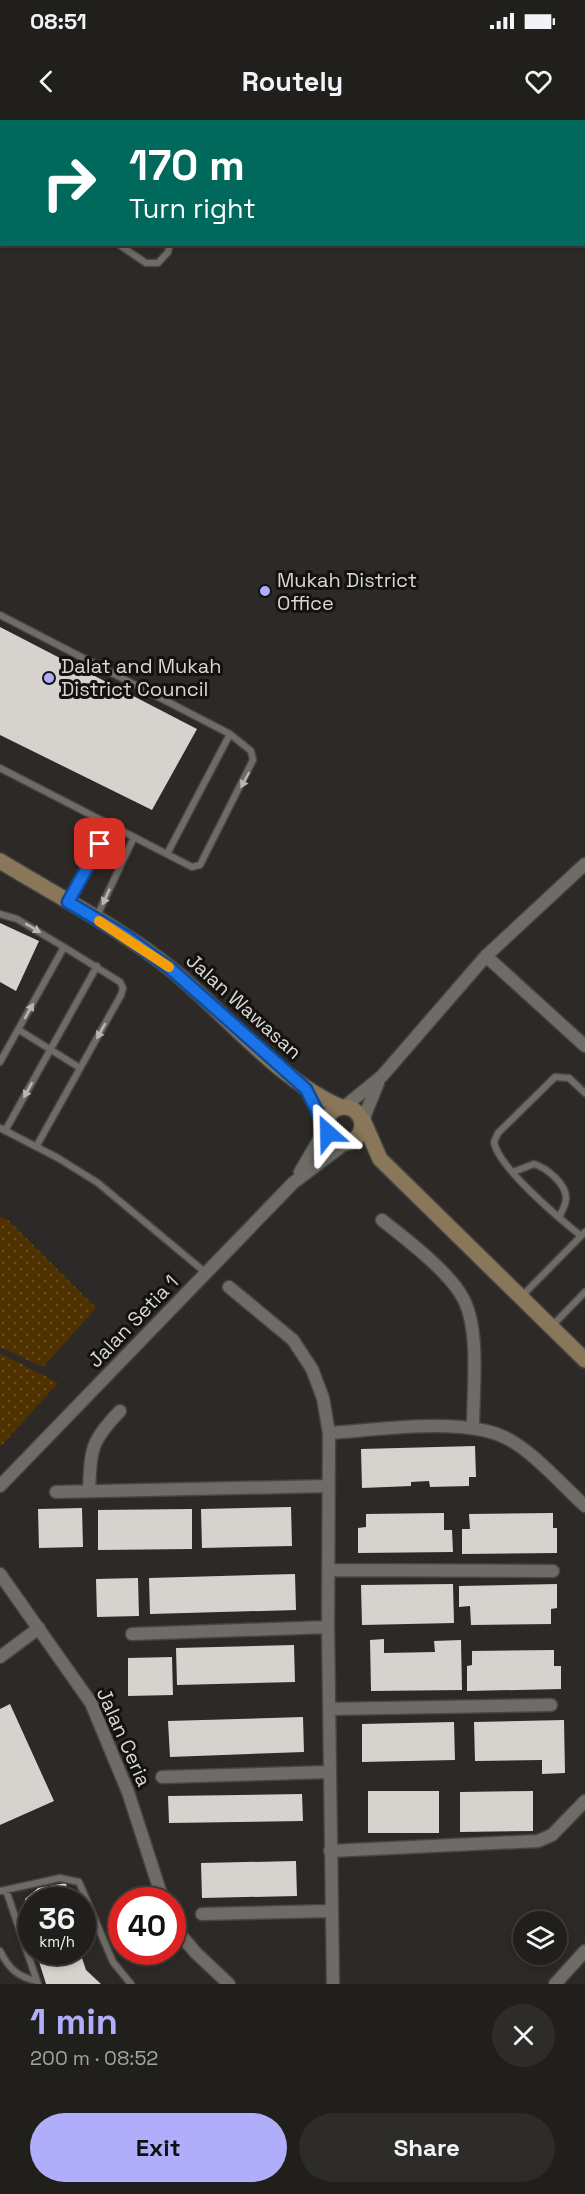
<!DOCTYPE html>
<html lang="en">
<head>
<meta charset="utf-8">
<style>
  body { margin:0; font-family:"Space Grotesk",sans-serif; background:#2d2c29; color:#f1f3f6; height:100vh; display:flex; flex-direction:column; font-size:22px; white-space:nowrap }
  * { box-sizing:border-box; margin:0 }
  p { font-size:20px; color:#a2a2a3 }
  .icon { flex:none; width:33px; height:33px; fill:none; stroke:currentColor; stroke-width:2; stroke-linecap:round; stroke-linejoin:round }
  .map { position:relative; height:1864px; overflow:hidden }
  .details { display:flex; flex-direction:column; background:#211f1c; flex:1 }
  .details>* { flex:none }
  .banner { position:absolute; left:0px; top:0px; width:585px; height:126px; box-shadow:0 3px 9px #0003,0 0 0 2px #3e3d3b; background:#00695c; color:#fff; overflow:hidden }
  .tools { position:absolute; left:513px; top:1791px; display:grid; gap:12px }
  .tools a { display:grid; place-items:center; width:54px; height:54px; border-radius:50%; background:#211f1c; box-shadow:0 3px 9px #0003,0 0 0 2px #3e3d3b; font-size:30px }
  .speed { position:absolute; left:18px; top:1767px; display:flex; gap:12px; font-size:30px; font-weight:700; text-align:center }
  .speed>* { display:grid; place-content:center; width:78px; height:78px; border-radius:50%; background:#211f1c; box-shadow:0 3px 9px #0003,0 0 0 2px #3e3d3b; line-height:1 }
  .speed small { font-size:15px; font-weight:400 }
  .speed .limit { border:9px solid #d22; background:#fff; color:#111 }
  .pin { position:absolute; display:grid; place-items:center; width:51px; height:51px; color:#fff; margin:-26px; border-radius:12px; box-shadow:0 3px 9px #0006 }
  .me { position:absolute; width:66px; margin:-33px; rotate:335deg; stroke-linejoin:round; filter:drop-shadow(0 0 4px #0008) }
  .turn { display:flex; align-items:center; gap:21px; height:126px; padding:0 30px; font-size:27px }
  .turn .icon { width:78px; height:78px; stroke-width:2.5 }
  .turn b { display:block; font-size:42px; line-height:51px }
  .round { display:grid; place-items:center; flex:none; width:63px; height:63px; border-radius:32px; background:#2d2c29 }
  .head { display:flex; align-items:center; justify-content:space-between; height:102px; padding:0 30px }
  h1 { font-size:36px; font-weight:700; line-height:45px; color:#b0aefa }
  .cta { display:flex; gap:12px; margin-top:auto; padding:12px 30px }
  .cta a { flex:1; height:69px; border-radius:36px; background:#b0aefa; color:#111; font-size:24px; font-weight:700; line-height:69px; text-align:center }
  .cta a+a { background:#2d2c29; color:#f1f3f6 }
  .status { display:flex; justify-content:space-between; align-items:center; height:42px; padding:0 30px; background:#211f1c; direction:ltr }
  .status svg { height:16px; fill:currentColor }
  header { display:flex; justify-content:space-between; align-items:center; height:78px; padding:0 30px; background:#211f1c; font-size:27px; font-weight:700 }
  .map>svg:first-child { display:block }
</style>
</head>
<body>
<div class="status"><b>08:51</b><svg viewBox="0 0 49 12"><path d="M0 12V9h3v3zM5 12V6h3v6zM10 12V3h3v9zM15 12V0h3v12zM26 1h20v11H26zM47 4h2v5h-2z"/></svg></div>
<header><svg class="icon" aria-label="back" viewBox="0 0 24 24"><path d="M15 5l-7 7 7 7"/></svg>Routely<svg class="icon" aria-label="heart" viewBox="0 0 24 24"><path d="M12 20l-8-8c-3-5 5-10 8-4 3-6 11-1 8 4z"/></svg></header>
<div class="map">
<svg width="585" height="1864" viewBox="0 0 585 1864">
  <defs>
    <pattern id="park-dots" width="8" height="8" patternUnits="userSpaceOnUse" patternTransform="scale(1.5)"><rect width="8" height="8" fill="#4f3200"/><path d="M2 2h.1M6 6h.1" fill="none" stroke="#684f24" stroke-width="1.8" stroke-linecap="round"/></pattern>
  </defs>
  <rect width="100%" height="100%" fill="#2c2926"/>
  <path fill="url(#park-dots)" d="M0,1097L7,1099L96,1188L43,1247L0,1227Z
    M0,1233L58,1263L0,1327Z"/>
  <path fill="#d6d3ce" d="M0,507L197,609L152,690L0,615Z
    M0,803L39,821L16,871L0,862Z
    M475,1326L476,1357H469V1366L430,1367L429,1361L411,1362V1366L362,1368L361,1329Z
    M291,1387L292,1426L202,1428L201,1389Z
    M82,1388L83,1427L39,1428L38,1389Z
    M192,1389V1429L98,1430V1390Z
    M444,1393V1410H452L453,1432L358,1433V1408L366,1407V1394Z
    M553,1393V1408H557V1433L462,1434V1409H470L469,1394Z
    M295,1454L296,1490L150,1494L149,1458Z
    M138,1458L139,1496L97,1497L96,1459Z
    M453,1464L454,1503L362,1505L361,1465Z
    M557,1464V1488L551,1489V1504L471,1505L470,1486L459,1487V1466Z
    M384,1519V1533L435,1532L434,1521L461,1520L462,1570L371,1571L370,1520Z
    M294,1525L295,1562L177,1565L176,1528Z
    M554,1530V1546H561V1569L467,1571V1546L472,1545V1531Z
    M172,1537L173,1575L128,1576V1538Z
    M10,1584L54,1681L0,1705V1589Z
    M303,1597L304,1632L170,1637L168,1601Z
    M564,1600L565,1653L542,1654V1640L475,1641L474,1602Z
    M454,1602L455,1640L362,1642V1604Z
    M368,1671H439V1713H368Z
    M533,1671V1711L460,1712V1672Z
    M302,1674L303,1701L169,1703L168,1676Z
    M296,1741L297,1776L202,1778L201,1743Z
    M66,1763L69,1780H32L30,1805L25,1779L38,1768Z
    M36,1832H80L86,1850L101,1864H46Z"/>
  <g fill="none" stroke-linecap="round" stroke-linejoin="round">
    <g stroke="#474542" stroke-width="9">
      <path id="lane" d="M5,0L7,2
        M299,0L302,2
        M363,0L365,2
        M142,2L145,0
        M378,2L379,0
        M574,2L575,0
        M0,48L2,49
        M118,124L146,143H158L168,132L170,124
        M0,495L230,614L251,631L253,640L200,745L192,747L0,648
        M167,734L230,614
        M69,782L111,704
        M0,794L17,799L64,827
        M96,798L134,717
        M19,910L80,948
        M0,942L64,827L120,862L123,868L121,875L36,1027
        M0,1008L58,1038L98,1063L206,1153
        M5,1011L97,846
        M513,1052L534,1044C547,1048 566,1064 566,1078C566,1085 562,1091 559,1097
        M581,1116C560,1099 498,1047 494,1022L498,1013L555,957L569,958L585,973
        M522,1176L585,1112
        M552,1206L585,1172
        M6,1770L38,1864
        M0,1771L60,1758L79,1762L113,1842L131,1864
        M0,1831C9,1849 18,1857 37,1861"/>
    </g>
    <g stroke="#474542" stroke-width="15">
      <path id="street" d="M486,836L585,926
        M344,987L382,956L486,836L585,744
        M363,1000L378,963
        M300,1052L326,1008
        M382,1100C406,1119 451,1153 464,1180C480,1212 473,1271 473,1308
        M229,1167L293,1220L312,1249L323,1278L329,1313L328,1507L333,1864
        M329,1313C378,1310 461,1297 504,1317C532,1330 562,1365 585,1386
        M0,1366L293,1063L346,1023
        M89,1371C91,1329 90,1322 120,1291
        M56,1372L328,1366
        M328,1450L553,1451
        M0,1454L91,1583L128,1672L163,1780
        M132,1514L328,1507
        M0,1537L39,1508
        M329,1589L551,1585
        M162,1657L329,1652
        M330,1731L538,1721L552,1715L585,1681
        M202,1794L331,1791
        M172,1805L196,1833L229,1864
        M555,1864L585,1831"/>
    </g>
    <g stroke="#474542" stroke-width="18">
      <path id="secondary" d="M0,741C57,776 119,807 171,849C225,893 278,960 341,987
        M326 1005a18 18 0 1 1 36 0a18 18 0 1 1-36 0Z
        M363,1000L380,1039L585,1240"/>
    </g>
    <use href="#lane" stroke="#6f6c68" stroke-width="6"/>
    <use href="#street" stroke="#6f6c68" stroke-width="12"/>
    <use href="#secondary" stroke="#8a775a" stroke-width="15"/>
  </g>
  <defs><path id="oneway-solid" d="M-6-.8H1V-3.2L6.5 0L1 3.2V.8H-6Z" transform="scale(1.5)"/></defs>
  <g fill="#b8b7b4">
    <use href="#oneway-solid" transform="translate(245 660) rotate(118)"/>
    <use href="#oneway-solid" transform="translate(106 777) rotate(115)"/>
    <use href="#oneway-solid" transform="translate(33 808) rotate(31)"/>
    <use href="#oneway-solid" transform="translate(29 891) rotate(-60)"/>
    <use href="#oneway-solid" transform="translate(101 911) rotate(119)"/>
    <use href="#oneway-solid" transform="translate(28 970) rotate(119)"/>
  </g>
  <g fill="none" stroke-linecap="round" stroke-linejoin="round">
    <g stroke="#114b97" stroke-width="15">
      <path id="route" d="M100,724L68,782L127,817L171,849L306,969L328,1013"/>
    </g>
    <use href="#route" stroke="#1a73e8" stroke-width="10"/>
    <path stroke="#f59e0b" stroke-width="10" d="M99,801L169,847"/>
  </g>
  <g fill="#b0aefa" stroke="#131210" stroke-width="2">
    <circle cx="265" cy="471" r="6"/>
    <circle cx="49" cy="558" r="6"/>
  </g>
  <g text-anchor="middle" stroke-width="6" stroke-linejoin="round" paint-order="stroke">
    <g font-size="20" fill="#d8d7d4" stroke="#131210" text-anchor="start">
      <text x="277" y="467">Mukah District<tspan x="277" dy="23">Office</tspan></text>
      <text x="61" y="553">Dalat and Mukah<tspan x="61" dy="23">District Council</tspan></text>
    </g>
    <g font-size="20" fill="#d8d7d4" stroke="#131210">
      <text transform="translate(244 886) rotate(42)" y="7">Jalan Wawasan</text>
      <text transform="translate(133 1201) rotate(-46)" y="7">Jalan Setia 1</text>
      <text transform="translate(124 1617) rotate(66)" y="7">Jalan Ceria</text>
    </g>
  </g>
</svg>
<div class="tools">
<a><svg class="icon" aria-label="layers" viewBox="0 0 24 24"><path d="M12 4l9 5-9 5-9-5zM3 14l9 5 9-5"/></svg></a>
</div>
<div class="speed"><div>36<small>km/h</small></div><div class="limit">40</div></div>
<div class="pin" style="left:100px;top:724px;background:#d93025"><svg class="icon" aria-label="arrive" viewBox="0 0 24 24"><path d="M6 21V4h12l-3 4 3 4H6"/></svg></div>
<svg class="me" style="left:328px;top:1013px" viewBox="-20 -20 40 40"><path d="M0-17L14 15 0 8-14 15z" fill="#1a73e8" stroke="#fff" stroke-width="4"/></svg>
<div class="banner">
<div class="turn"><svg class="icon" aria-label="right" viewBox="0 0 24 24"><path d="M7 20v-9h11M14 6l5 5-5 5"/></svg><div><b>170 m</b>Turn right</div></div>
</div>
</div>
<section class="details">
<div class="head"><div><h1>1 min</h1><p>200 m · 08:52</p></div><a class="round"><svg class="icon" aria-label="close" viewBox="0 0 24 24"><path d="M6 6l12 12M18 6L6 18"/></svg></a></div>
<div class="cta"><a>Exit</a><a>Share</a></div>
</section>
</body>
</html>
